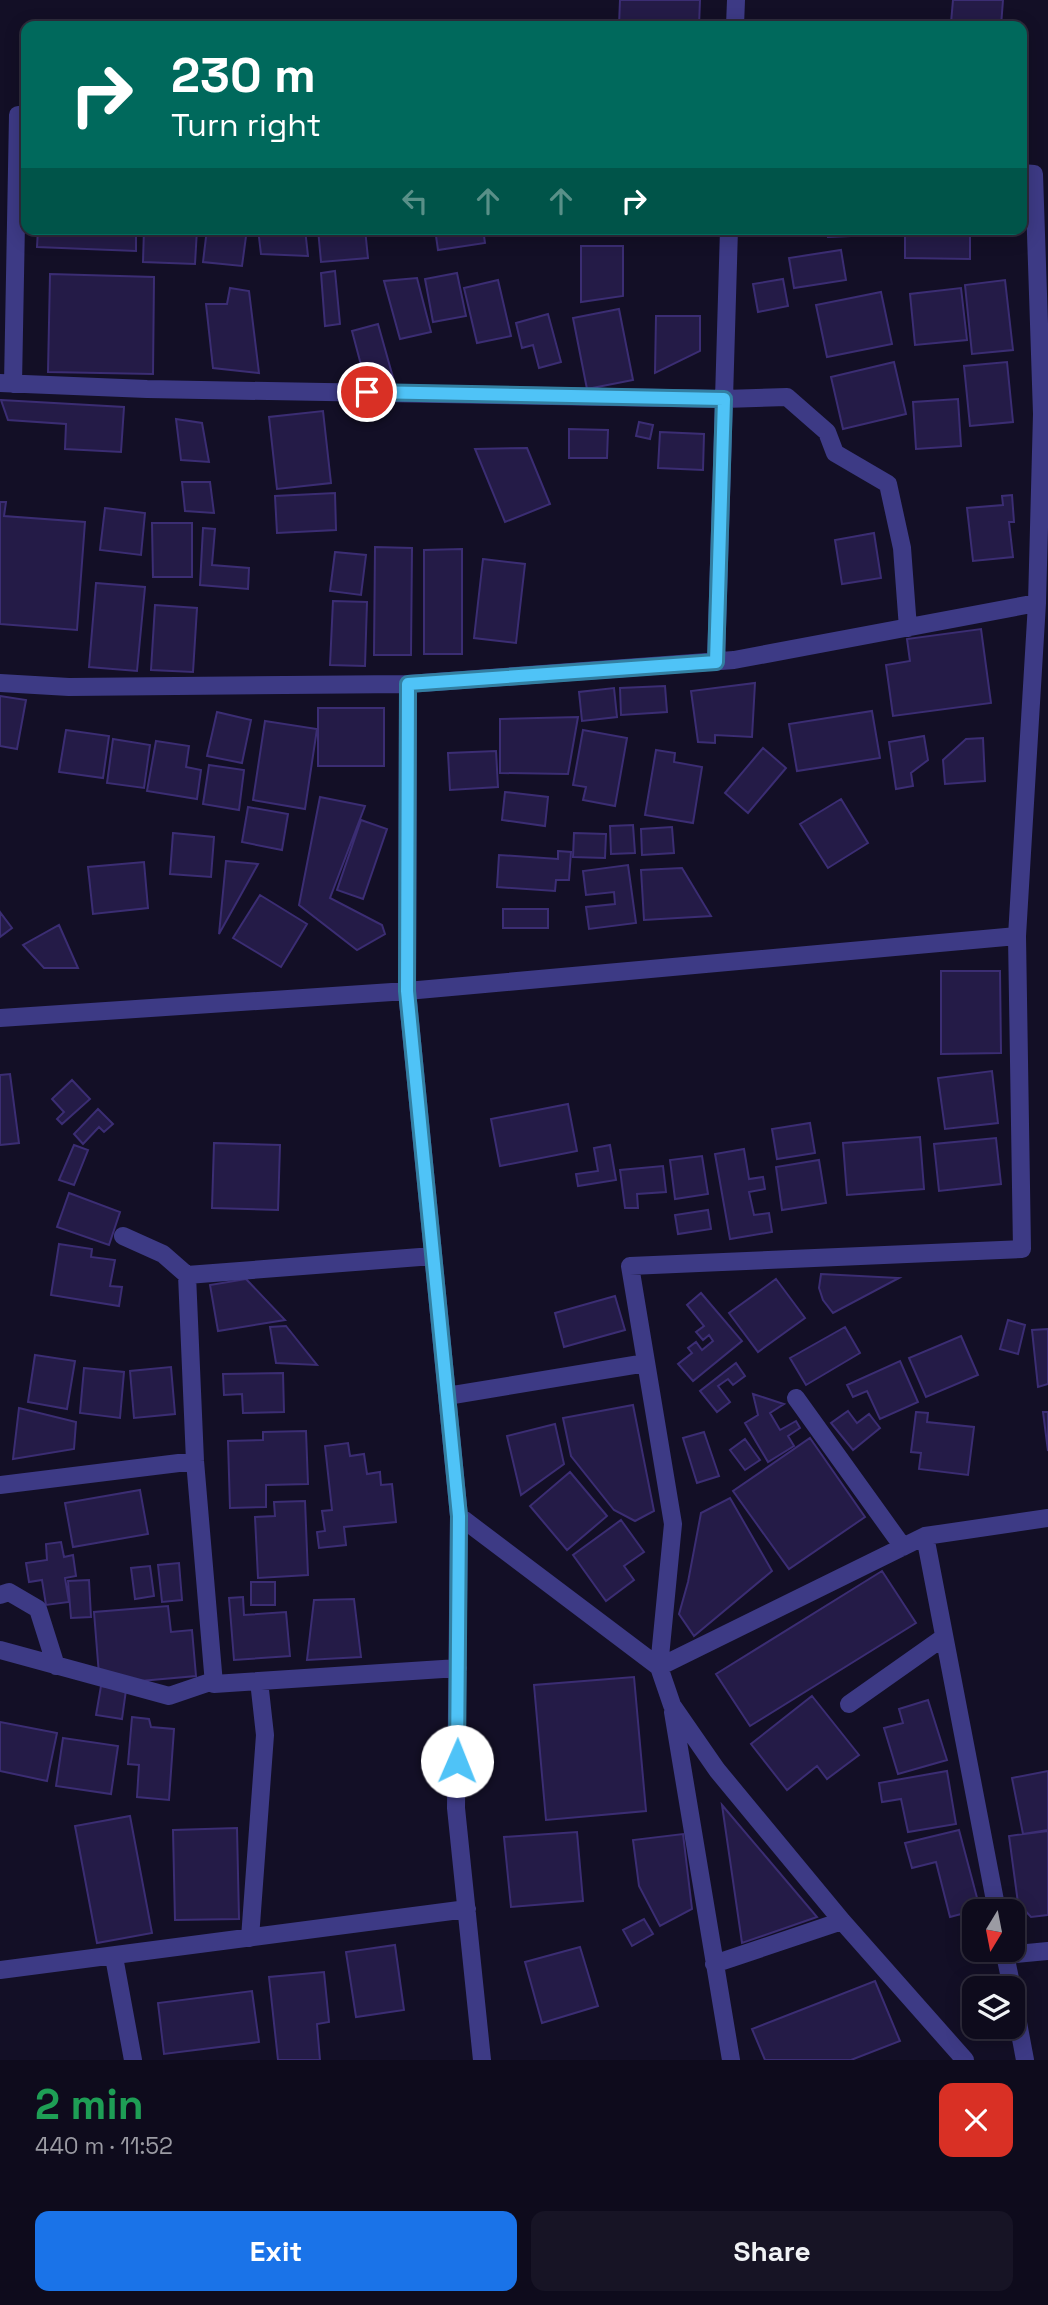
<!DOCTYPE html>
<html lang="en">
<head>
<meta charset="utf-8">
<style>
  body { margin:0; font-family:"Space Grotesk",sans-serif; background:#171425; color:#f1f3f6; height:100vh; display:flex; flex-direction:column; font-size:26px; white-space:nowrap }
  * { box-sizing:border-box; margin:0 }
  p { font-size:23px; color:#9b9ba3 }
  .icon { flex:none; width:38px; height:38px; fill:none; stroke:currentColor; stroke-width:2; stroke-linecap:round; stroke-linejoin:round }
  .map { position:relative; height:2060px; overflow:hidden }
  .side { display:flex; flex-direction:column; background:#0e0b1c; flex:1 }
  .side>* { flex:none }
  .hud { position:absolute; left:21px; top:21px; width:1006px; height:214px; border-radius:14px; box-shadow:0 4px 18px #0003,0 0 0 2px #2e2b3b; background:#00695c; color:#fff; overflow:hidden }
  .needle { width:46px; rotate:190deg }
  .buttons { position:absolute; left:962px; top:1899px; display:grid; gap:14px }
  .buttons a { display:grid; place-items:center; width:63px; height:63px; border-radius:14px; background:#0e0b1c; box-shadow:0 4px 18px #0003,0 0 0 2px #2e2b3b; font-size:35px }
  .pin { position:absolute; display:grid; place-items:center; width:60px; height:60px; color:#fff; margin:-30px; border:4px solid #fff; border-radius:50%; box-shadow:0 2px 7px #0007 }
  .me { position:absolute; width:77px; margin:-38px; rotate:1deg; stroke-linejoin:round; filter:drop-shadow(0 0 5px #0008) }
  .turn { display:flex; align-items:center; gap:24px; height:147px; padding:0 35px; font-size:32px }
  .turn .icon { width:91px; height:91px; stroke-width:2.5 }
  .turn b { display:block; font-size:49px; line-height:60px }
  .lanes { display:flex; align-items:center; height:66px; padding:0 35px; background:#0003; justify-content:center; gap:35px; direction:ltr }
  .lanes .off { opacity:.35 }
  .round { display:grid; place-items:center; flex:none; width:74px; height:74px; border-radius:14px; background:#171425 }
  .summary { display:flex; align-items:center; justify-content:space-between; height:119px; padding:0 35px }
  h1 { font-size:42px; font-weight:600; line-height:52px; color:#1e9e55 }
  .button { display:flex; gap:14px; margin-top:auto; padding:14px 35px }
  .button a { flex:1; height:80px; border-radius:14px; background:#1a73e8; color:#fff; font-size:28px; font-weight:600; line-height:80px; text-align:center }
  .button a+a { background:#171425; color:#f1f3f6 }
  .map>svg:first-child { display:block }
</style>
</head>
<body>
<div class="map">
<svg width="1048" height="2060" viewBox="0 0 1048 2060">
  <rect width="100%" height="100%" fill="#130f26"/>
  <path fill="#241b47" stroke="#3b2d73" stroke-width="2" d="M620,0H700L699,26H619Z
    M953,0H1003L1001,26L951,23Z
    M38,229H136V251L37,247Z
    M144,229H197L195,264L143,262Z
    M207,229H247L242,266L203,262Z
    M258,229H305L308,256L261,254Z
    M318,229H365L368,258L321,262Z
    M435,229H483L485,243L438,250Z
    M828,229H875V235L828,237Z
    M905,229H970V259L905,258Z
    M581,246H623V296L581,302Z
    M841,250L846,280L794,288L789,258Z
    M335,271L340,324L325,326L321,273Z
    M457,273L466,316L433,322L425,279Z
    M50,274L154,277L153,374L48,372Z
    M417,278L431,332L400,339L384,281Z
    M783,279L788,306L758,312L753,284Z
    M498,280L511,336L477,343L464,288Z
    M1005,280L1013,350L972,354L965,285Z
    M230,288L249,291L259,373L213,368L206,304H227Z
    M961,288L967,340L915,345L910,294Z
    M881,292L892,344L827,357L816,305Z
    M619,309L633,380L587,389L573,318Z
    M548,314L561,362L539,368L533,345L522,348L516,323Z
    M656,316H700V351L655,373Z
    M378,324L394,381L365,380L352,331Z
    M894,362L906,414L843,429L831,377Z
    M1007,362L1013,422L970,426L964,366Z
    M958,399L961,446L916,449L913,402Z
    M1,400L124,407L121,452L65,449L66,424L8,420Z
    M323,411L331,483L277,489L269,417Z
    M176,419L202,423L209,462L181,460Z
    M639,422L653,425L650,439L636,436Z
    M569,429L608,430L607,458H569Z
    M660,432L704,434L703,470L658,468Z
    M527,448L550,504L505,522L475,449Z
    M182,482H210L214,513L185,511Z
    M335,493L336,530L277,533L275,496Z
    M1012,495L1014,522H1009L1013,557L973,561L967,508L1003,505L1002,496Z
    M0,502H6L4,516L85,522L77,630L0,624Z
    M105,508L145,513L141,555L100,550Z
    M152,523H192V577H153Z
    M203,528L215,529L212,565L249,568L248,589L200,585Z
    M874,533L881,578L842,584L835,540Z
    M375,547L412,548L411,655H374Z
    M462,549V654H424V550Z
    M335,552L366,555L361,595L330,591Z
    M483,559L525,564L516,643L474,638Z
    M96,583L145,587L137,671L89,667Z
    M333,601L367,602L365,666L330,665Z
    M155,605L197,608L193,672L151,670Z
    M981,629L991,703L893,716L886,665L910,661L907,639Z
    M755,683L752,737L715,735V743L698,742L691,691Z
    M665,686L667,712L621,715L620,688Z
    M614,688L617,717L582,721L579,692Z
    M0,696L26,700L17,749L0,746Z
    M318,708H384V766H318Z
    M872,711L880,758L797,771L789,724Z
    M217,712L251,720L242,763L207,756Z
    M578,717L568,774L500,773V719Z
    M265,721L317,729L305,809L253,800Z
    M66,730L109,736L103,778L59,772Z
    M583,730L627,738L615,806L583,800L586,787L573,785Z
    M924,736L928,760L911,773L913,786L896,789L889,742Z
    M983,738L985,781L945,784L943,760L966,739Z
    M113,739L150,745L144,788L107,783Z
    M156,741L189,746L186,767L201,770L197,799L147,791Z
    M763,748L786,768L748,813L725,793Z
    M656,750L675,753L674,762L702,767L693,823L645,815Z
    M496,751L498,787L450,790L448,753Z
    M209,765L244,770L239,810L203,804Z
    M505,792L548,797L545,826L502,820Z
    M320,797L365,806L330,898L382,925L385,934L357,950L299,905Z
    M841,799L868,843L828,868L800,824Z
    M248,807L288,814L282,850L242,842Z
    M361,820L387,829L363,899L337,890Z
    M633,825L635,853L611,854L610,826Z
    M672,827L674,853L642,855L641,829Z
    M173,833L214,837L211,877L170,874Z
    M574,833L606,834L605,858L573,857Z
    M558,851L571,852L569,880H556L555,891L497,887L499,855L558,859Z
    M226,861L258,864L219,934Z
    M144,862L148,908L93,914L88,867Z
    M628,865L636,923L589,929L586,907L615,904L614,892L586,895L583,871Z
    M682,868L711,916L644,920L641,870Z
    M260,895L307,924L281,967L233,938Z
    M503,909H548V928H503Z
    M0,912L12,928L0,937Z
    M59,925L78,968H44L23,945Z
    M941,971H1000L1001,1053L941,1054Z
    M992,1071L998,1123L945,1129L938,1078Z
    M10,1074L19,1143L0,1145V1075Z
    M72,1080L90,1099L62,1124L57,1119L64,1112L52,1099Z
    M568,1104L577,1151L500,1166L491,1119Z
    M98,1109L113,1124L104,1132L99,1127L83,1144L74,1134Z
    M810,1123L815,1153L777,1159L772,1129Z
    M920,1137L924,1189L847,1195L843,1143Z
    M996,1138L1001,1184L939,1191L934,1144Z
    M214,1143L280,1145L278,1210L212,1208Z
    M74,1145L88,1150L74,1185L59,1180Z
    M610,1145L616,1180L578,1186L576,1174L598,1171L594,1148Z
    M744,1149L749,1179L763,1177L765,1189L749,1192L754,1215L769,1213L772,1232L730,1239L715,1154Z
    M702,1156L708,1194L675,1199L670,1160Z
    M819,1160L826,1203L782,1210L776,1167Z
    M663,1166L666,1192L637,1194L638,1208H625L620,1170Z
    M69,1193L120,1212L109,1245L57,1227Z
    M708,1210L711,1229L678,1234L675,1215Z
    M59,1244L92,1249L91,1257L115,1260L110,1286L122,1287L119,1306L51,1295Z
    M821,1274L899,1278L833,1313L823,1300L819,1288Z
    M246,1279L285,1320L218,1331L210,1285Z
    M776,1279L805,1318L758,1352L729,1313Z
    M701,1293L742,1341L693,1381L678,1364L692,1353L688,1348L696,1342L702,1350L713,1341L709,1335L703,1340L696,1332L704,1326L687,1305Z
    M615,1296L625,1330L564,1347L555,1313Z
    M1008,1320L1025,1325L1018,1354L1000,1349Z
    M286,1326L317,1365L276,1363L270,1327Z
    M845,1327L860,1353L806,1385L790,1358Z
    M1048,1329V1384L1038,1387L1032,1330Z
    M961,1336L978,1375L926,1397L909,1358Z
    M35,1355L75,1361L67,1409L28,1402Z
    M900,1361L918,1402L880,1419L867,1391L853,1397L847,1385Z
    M736,1363L745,1376L733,1385L728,1379L718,1386L730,1402L717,1412L700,1391Z
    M171,1367L175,1414L134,1418L130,1371Z
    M84,1368L124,1372L120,1418L80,1413Z
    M283,1373L284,1412L243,1413L242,1394L224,1395L223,1374Z
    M753,1394L784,1404L770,1413L780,1430L796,1421L800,1428L788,1436L794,1446L768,1462L745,1423L758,1415Z
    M633,1405L654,1511L635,1521L614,1510L571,1456L563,1418Z
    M19,1408L76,1422L74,1449L13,1459Z
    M848,1411L857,1423L869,1414L880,1428L853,1450L831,1423Z
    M916,1412L928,1413L927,1422L974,1427L968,1475L919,1469L921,1453L911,1452Z
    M1043,1412H1048V1451Z
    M555,1424L564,1464L521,1495L507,1436Z
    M306,1431L308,1484L266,1485V1507L230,1508L228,1441L263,1440V1432Z
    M704,1432L719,1476L697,1483L683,1438Z
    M810,1438L865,1517L789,1569L733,1491Z
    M745,1439L760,1460L745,1470L730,1450Z
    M348,1443L350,1456L364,1454L367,1474L380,1472L381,1485L392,1484L396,1522L344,1527L346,1545L319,1548L317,1532L325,1531L322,1511L332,1510L325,1446Z
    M570,1472L607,1516L567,1550L530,1506Z
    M140,1490L148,1534L73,1547L65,1503Z
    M730,1498L772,1571L694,1636L679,1614L688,1582L701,1513Z
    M305,1501L308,1575L258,1578L255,1517L275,1516L274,1502Z
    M621,1520L644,1552L624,1566L634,1580L606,1601L573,1555Z
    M61,1542L64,1557L73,1555L76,1576L65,1578L69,1602L46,1605L42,1580L29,1582L26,1563L47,1560L46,1544Z
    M179,1563L182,1600L162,1602L158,1565Z
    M150,1566L154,1596L135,1599L131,1568Z
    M882,1571L916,1623L750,1726L716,1674Z
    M89,1580L91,1617L71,1618L68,1581Z
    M251,1582H275V1605H251Z
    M243,1597L244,1615L286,1612L290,1656L234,1660L229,1598Z
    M354,1599L361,1657L307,1660L314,1600Z
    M168,1606L171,1632L192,1630L196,1676L129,1682L99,1675L94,1612Z
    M634,1677L646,1811L546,1820L534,1685Z
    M101,1686L126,1690L122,1719L96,1715Z
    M812,1696L859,1755L827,1779L817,1766L787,1790L751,1744Z
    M928,1700L947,1760L898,1774L884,1728L903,1723L899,1709Z
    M132,1717L149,1719L151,1727L174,1729L169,1800L137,1797L139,1765L128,1764Z
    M0,1722L57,1733L47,1781L0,1771Z
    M63,1738L118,1746L111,1794L56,1786Z
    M947,1771L956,1824L908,1832L901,1799L882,1802L879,1783Z
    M1048,1771V1830L1023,1834L1012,1778Z
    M722,1805L817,1917L742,1943Z
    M130,1816L152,1933L97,1943L75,1826Z
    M237,1828L239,1919L175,1920L173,1830Z
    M959,1830L980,1909L950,1917L936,1862L912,1868L905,1843Z
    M1048,1831V1915L1031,1917L1018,1903L1009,1836Z
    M577,1832L583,1901L511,1907L504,1837Z
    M683,1834L692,1909L660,1926L639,1886L633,1840Z
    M644,1919L653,1934L632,1946L623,1930Z
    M395,1945L404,2010L356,2017L346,1952Z
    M580,1947L598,2006L542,2023L525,1962Z
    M324,1972L329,2022L317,2024L320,2060H278L269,1977Z
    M875,1981L900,2041L851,2060H765L752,2029Z
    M252,1991L259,2042L164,2054L158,2003Z"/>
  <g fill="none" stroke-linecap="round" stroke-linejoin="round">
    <path stroke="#3d3a85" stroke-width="18" d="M735,26L736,0
      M1022,173L1034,174L1042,414H1048
      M0,383L147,389L724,399L729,229
      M13,384L18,115H26
      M716,662L724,399L787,397L827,432L835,453L888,484L902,548L908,628
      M0,683L69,687L408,684L734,660L1037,603L1042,414
      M408,684L407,991L459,1516L456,1808L482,2060
      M1017,936L1022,1249L630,1266L673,1524L659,1667L925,1536L1048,1518
      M0,1018L407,991L1017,936L1037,603
      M123,1236L163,1254L187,1275
      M433,1256L187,1275L195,1461L214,1684L458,1668
      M447,1396L646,1363
      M796,1398L903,1547
      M0,1485L195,1461
      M459,1516L659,1667L672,1705L717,1770L842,1921L965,2060
      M925,1536L997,1911
      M0,1595L9,1592L38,1609L56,1666
      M0,1650L169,1696L213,1681
      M849,1704L944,1637
      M673,1712L731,2060
      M250,1938L265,1735L259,1681
      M1004,1950L1012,1988
      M1006,1955L1048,1951
      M114,1957L133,2060
      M714,1964L842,1921
      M0,1970L467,1909
      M1013,1996L1025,2060"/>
  </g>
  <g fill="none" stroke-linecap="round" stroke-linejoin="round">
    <g stroke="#337fa1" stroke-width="18">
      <path id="route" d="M367,392L724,399L716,662L408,684L407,991L459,1516L457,1761"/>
    </g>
    <use href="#route" stroke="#4fc3f7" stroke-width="12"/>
  </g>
</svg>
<div class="buttons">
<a><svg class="needle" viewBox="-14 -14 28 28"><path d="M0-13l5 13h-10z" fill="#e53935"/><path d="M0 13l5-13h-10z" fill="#9b9ba3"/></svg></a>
<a><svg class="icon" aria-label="layers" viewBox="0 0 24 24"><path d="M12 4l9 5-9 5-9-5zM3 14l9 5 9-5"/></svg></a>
</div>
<div class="pin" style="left:367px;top:392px;background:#d93025"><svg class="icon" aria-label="arrive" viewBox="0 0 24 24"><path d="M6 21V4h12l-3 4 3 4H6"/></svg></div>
<svg class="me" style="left:457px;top:1761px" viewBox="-20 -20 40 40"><circle r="19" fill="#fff"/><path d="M0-13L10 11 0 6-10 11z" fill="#4fc3f7"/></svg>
<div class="hud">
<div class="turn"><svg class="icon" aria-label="right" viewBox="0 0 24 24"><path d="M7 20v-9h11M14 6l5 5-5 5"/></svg><div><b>230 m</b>Turn right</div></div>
<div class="lanes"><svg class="icon off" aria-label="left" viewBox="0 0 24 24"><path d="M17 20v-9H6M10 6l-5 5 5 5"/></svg><svg class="icon off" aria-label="ahead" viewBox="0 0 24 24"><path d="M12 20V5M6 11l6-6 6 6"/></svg><svg class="icon off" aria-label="ahead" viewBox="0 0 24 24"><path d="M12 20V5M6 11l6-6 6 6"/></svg><svg class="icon" aria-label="right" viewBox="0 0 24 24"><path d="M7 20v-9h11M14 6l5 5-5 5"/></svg></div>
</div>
</div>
<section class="side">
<div class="summary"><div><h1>2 min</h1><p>440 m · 11:52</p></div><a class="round" style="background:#d93025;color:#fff"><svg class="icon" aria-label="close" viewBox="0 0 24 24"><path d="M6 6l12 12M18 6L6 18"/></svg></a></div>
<div class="button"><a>Exit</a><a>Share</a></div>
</section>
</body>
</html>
